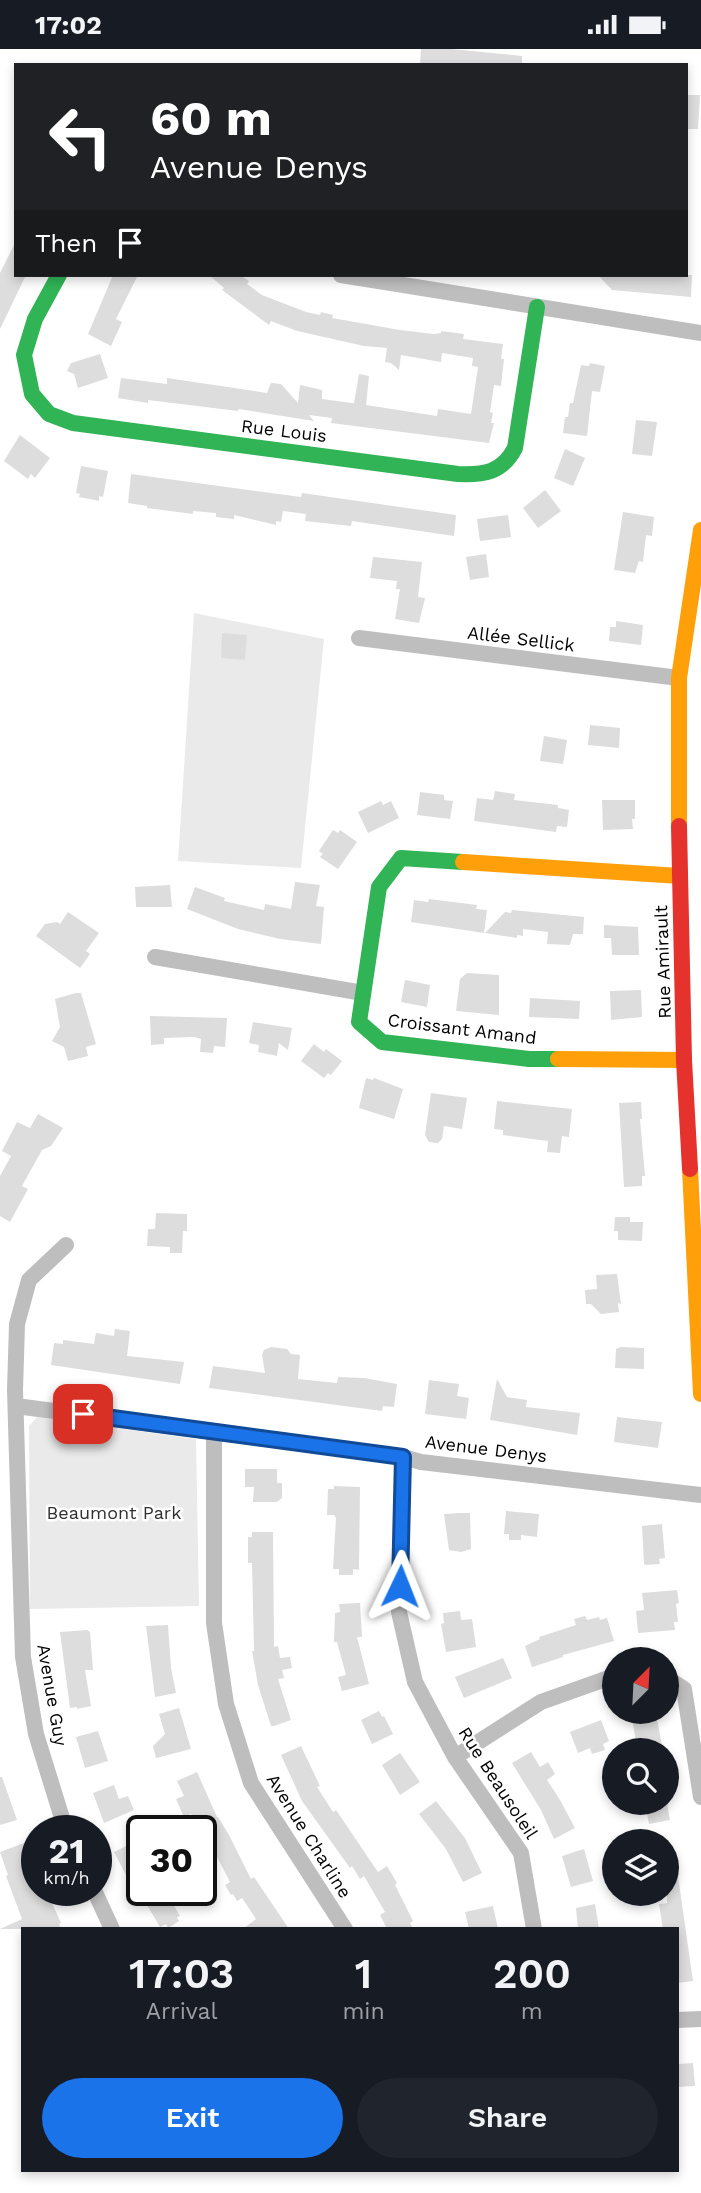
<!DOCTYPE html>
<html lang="en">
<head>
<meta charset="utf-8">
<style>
  body { margin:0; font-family:"Work Sans",sans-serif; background:#20242c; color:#f1f3f6; height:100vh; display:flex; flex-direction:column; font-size:26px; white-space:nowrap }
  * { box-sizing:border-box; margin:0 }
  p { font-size:23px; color:#9ea1a6 }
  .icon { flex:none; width:38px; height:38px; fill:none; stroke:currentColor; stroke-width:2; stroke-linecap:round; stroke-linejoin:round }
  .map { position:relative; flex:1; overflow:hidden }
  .side { position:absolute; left:21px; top:1878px; width:658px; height:245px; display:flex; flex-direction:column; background:#171b24; border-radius:0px; box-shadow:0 4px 10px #0003 }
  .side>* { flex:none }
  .banner { position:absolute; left:14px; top:14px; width:674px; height:214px; border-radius:0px; box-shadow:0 4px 10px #0003; background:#202124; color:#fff; overflow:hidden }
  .needle { width:46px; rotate:24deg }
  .tools { position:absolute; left:602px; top:1598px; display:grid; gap:14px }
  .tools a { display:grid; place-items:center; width:77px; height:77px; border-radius:50%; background:#171b24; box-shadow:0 4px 10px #0003; font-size:35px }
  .speed { position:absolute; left:21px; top:1766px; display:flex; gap:14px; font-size:35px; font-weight:700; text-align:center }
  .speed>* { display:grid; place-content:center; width:91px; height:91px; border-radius:50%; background:#171b24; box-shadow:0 4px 10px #0003; line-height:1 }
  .speed small { font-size:18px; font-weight:400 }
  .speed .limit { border:4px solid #111; border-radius:10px; background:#fff; color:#111 }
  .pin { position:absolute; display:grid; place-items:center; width:60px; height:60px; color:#fff; margin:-30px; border-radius:14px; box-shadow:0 4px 10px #0006 }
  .me { position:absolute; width:77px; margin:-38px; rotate:2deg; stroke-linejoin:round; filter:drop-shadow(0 0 5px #0008) }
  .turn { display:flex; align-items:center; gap:24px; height:147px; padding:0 21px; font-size:32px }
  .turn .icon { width:91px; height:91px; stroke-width:2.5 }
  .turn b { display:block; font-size:49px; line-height:60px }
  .then { display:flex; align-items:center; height:66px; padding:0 21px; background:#0003; gap:14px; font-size:26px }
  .eta { display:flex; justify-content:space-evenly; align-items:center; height:119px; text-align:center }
  .eta b { font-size:42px; font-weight:600; line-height:49px }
  .action { display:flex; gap:14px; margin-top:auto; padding:14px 21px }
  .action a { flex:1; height:80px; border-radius:42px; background:#1a73e8; color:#fff; font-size:28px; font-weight:600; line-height:80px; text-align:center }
  .action a+a { background:#20242c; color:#f1f3f6 }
  .status { display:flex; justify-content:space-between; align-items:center; height:49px; padding:0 35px; background:#171b24; direction:ltr }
  .status svg { height:19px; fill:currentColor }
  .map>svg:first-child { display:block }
</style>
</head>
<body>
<div class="status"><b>17:02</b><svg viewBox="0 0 49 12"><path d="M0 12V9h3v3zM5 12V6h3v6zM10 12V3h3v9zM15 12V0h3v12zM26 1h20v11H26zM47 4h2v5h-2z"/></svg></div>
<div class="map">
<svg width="701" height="2144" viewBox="0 0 701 2144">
  <rect width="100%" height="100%" fill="#fff"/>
  <path fill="#eaeaea" d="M194,564L324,590L301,819L178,812Z
    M37,1368L196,1390L199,1557L30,1560L29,1377Z"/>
  <path fill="#ddd" d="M421,0H451L522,7V16H420Z
    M686,46H700L698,80H686Z
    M16,192V226H26L0,280V224Z
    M113,226H138L116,270L122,273L111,297L88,285Z
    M209,226H240L249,232L247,235L262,246L306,263L320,266L321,263L333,266L332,269L400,281L434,285L441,284V282L464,285L463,290L503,295L501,310H504L501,337L494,336L490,363L493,364L491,374H494L489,394L331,374L332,369L309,366L314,372L239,360L238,362L148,351V354L118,349L121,329L167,335V329L267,344L271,334L281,335L298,354L300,336L322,341V350L352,354H354L359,325L369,327L366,356L437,367L438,360L471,365L478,318L472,317L473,309L442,304L441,313L401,306L399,321L391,314L385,313L387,299L364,297L297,282L271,272L269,276L222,241L224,239Z
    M598,226H692L691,248L612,241Z
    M100,305L108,329L78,339L74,325L67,322L71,314Z
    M590,314L605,317L600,343L592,342L587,387L563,384L565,368H568L570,354H573L581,316L589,317Z
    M636,371L657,373L652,407L632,405Z
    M20,386L50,409L35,429L31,425L28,430L4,412Z
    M565,400L585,409L573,437L554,429Z
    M81,417L108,422L103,448L99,447V452L79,448L80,445L76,444Z
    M131,425L301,448L302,444L456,466L454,487L352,472L351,477L305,472L306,465L283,462L281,473L276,472V476L234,466V470L216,468V464L193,462V465L147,459V457L128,454Z
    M545,441L561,462L538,479L523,459Z
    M623,463L654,468L652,487L646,486L643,513L639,512L635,524L614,521Z
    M508,466L511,488L480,492L477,470Z
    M486,505L489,528L470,531L466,508Z
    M373,508L422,513L418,548L425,549L419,574L395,570L400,540H396L397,532L370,529Z
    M616,572L643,576L641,596L609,592L610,578H616Z
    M222,584L247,586L245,611L221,609Z
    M590,676L620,679L619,699L588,696Z
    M544,687L567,691L563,715L540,712Z
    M495,742L515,745L514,751L558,756V759L569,761L567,778L557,777L556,783L474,772L477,749L493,751Z
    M420,743L444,746V751L453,752L450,770L417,766Z
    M602,751H635V770H632L633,780L603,781Z
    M381,752L383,756L391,752L399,769L368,784L358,763Z
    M333,781L338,784L340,781L357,793L338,820L320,808L323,805L319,802Z
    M295,833L320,836L316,857L324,858L321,895L280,890L238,880L187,860L195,838L225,849L224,852L264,861L265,855L291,860Z
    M170,836L172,858H136L135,838Z
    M429,850L477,856L476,860L487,861L484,884L411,873L414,851L428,853Z
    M512,861L584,868L583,885H573L570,896L547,895L548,883L523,880V887L517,886V889L485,884L505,863L511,864Z
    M68,863L99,884L86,902L90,905L80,919L36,887L45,875L57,873L60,875Z
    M604,876L638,878L639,906H612L611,889H604Z
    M467,924L499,926V966L456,962L460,930Z
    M405,931L430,936L427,958L401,953Z
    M641,941L642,968L611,971L610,942Z
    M76,944H81L96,995L86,998L88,1007L68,1012L64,998L52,992L60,978L55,950Z
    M530,949L580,952L579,970L529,968Z
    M150,967L227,969L225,998L214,997L213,1004L200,1003L201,990L194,988L164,989V995L151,996Z
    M253,973L292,979L288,1001L279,994L277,1007L258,1003L259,996L249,994Z
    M314,995L324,1003L326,1000L342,1012L331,1026L328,1024L324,1029L301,1012Z
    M366,1029L373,1031L374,1029L403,1040L394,1070L359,1059Z
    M431,1044L467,1049L462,1080L444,1077L442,1090L438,1094L429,1093L425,1086Z
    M497,1052L572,1060L569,1088L562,1087L560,1104L547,1103L548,1092L503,1086V1081L494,1080Z
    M641,1053L642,1070H640L645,1127H642V1137L624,1138L619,1054Z
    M38,1065L63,1079L51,1097L42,1101L22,1137L28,1140L10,1173L0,1167V1127L11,1107L2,1102L17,1073L30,1079Z
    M156,1164L187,1165V1182H183L182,1204H170V1198L147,1197L148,1180H155Z
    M615,1168H630V1173H643L642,1192L618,1191V1182H614Z
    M617,1225L621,1255L618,1254L619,1263L601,1265L591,1255H586L585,1241L597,1240L596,1226Z
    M115,1280L130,1282L127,1307L184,1313L180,1335L51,1316L54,1294L63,1295V1291L94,1295L96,1284L114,1287Z
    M271,1298L287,1300L291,1305L300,1306L298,1330L337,1334L338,1328L364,1329L397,1335L394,1358L383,1357L382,1362L209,1339L213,1317L265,1324L262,1306L264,1301Z
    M621,1298L644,1299V1320L615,1319L616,1300Z
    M497,1330L507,1348L527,1351L526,1358L580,1364L577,1386L490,1371Z
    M429,1331L459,1335L457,1347L469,1349L466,1370L425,1365Z
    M617,1368L662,1373L658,1399L614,1393Z
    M245,1420H277V1434H282V1449L277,1453H253L254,1438H245Z
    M334,1437L360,1438L359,1521L353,1520V1526H339V1520H333L336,1469L334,1466H327L328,1440H334Z
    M506,1462L539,1465L537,1488L521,1486V1491H509V1485H504Z
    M459,1464H470L471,1500L461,1503L449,1501L444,1465Z
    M662,1475L665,1509L659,1510L660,1515L646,1516L644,1515L642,1477Z
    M252,1483H273L274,1598L278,1597L280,1609L290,1608L292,1619L282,1621L284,1629L278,1630L291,1671L274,1677H271L258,1636L252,1602H254L252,1514H248V1488H252Z
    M677,1541L679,1554L676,1555L678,1573H674L675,1581L638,1584L636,1562L644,1561L642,1544Z
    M360,1554L362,1588H357L369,1635L342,1642L338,1628L346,1626L337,1593H334L335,1564L340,1563L339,1555Z
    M460,1562L461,1571L472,1570L476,1598L446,1603L441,1575L444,1574L443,1564Z
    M585,1567L587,1571L599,1568L600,1571L607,1569L614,1592L563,1606V1608L532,1618L525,1597L540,1590L539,1588L576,1576L574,1570Z
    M168,1576L171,1619L176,1644L155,1648L146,1577Z
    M87,1581L90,1583L93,1621H85L91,1657L77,1660V1658L70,1659L60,1583Z
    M503,1609L512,1629L464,1649L455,1628Z
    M179,1659L191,1700L156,1709L153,1697L165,1685L159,1665Z
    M379,1662L382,1668L384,1667L393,1685L372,1695L361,1671Z
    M656,1665L662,1696L659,1697L660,1701H637L632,1668Z
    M601,1671L609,1692L603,1695L605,1701L592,1705L590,1699L578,1704L570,1683Z
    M98,1682L108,1712L85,1719L76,1688Z
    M301,1697L320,1737L317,1738L333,1763L336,1761L378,1823L387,1817L397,1834L395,1836L413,1872L410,1874L413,1880H387L380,1866L385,1863L364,1827L360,1830L352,1817L350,1819L302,1752L281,1706Z
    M531,1703L540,1718L548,1713L555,1725L547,1731L560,1751L575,1779L554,1790L541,1761L512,1714Z
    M400,1704L420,1733L400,1746L382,1716Z
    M197,1723L217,1768H218L229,1786L251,1830L254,1828L289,1880H243L256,1870L242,1849L237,1852L233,1845L231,1846L225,1836L230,1833L217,1808L210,1811L203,1799L209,1796L195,1770L191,1765L184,1768L176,1750L184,1747L177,1732Z
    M0,1728H2L17,1771L0,1776Z
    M114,1736L119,1750L128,1747L134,1761L104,1774L93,1744Z
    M436,1752L465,1789L482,1824L463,1833L446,1800L419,1765Z
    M645,1754H667L670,1771L649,1775Z
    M134,1793L142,1807V1825L129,1832L114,1803Z
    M24,1794L30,1809L26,1810L37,1841L40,1846L47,1843L61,1874L59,1875L61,1880H0L22,1870L6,1827L8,1826L0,1803Z
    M584,1800L593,1832L571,1838L562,1807Z
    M667,1806H675L693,1932L677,1934V1880H682H663L659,1855L667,1854Z
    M163,1841H165L180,1867L177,1868L179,1872L168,1879L166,1875L160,1878L144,1851Z
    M595,1855L599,1880H578L576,1859Z
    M493,1857L498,1880H469L465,1863Z
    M693,2014L695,2037L677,2038V2015Z"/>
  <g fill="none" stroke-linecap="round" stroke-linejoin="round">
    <path stroke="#bebebe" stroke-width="16" d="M341,226L701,284
      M359,589L679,629
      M155,908L363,944
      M16,1357L403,1408L421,1413L701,1446
      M214,1382V1574L226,1655L251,1734L345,1880
      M403,1408L399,1563L415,1633L455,1708L521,1804L534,1880
      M667,1629L684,1640L701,1748
      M455,1708L541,1653L614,1627
      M66,1782L36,1685L23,1608L15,1341L17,1275L29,1231L66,1196
      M94,1841L112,1880
      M677,1971L701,1970"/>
    <path stroke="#30b455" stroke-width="16" d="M59,226L35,270L24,306L32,345L49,365L73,374L458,425C484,426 502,424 515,399L537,258
      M463,813L401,809L379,838L359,973L382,993L529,1010H558"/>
    <path stroke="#ff9f0a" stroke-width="16" d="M679,777V629L701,481
      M463,813L680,827
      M558,1010L684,1011
      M690,1120L701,1345"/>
    <path stroke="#e5322d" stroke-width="16" d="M679,777L684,1011L690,1120"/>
  </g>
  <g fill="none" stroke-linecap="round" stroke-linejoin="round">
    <g stroke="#114b97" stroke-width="18">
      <path id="route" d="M83,1365L403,1408L400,1537"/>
    </g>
    <use href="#route" stroke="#1a73e8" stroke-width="12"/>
  </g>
  <g text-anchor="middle" stroke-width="5" stroke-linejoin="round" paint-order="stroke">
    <g font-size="18" fill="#000" stroke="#fff">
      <text transform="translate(284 382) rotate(7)" y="6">Rue Louis</text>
      <text transform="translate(521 590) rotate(7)" y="6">Allée Sellick</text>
      <text transform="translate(663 913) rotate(-92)" y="6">Rue Amirault</text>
      <text transform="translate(462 980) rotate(7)" y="6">Croissant Amand</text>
      <text transform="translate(486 1400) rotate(7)" y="6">Avenue Denys</text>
      <text transform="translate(52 1646) rotate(80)" y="6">Avenue Guy</text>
      <text transform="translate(498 1734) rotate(57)" y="6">Rue Beausoleil</text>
      <text transform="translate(309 1787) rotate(58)" y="6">Avenue Charline</text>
    </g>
    <g font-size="18" fill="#303030" stroke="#fff">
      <text x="114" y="1470">Beaumont Park</text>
    </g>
  </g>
</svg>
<div class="tools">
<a><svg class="needle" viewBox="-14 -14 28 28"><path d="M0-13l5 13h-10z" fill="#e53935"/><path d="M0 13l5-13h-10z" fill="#9ea1a6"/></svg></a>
<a><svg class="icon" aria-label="search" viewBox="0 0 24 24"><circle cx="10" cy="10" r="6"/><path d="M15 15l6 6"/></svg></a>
<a><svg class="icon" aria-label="layers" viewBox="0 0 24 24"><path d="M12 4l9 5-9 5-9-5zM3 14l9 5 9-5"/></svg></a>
</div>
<div class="speed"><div>21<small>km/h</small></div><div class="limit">30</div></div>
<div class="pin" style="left:83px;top:1365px;background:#d93025"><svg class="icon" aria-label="arrive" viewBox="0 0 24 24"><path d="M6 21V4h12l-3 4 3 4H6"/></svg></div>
<svg class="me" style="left:400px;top:1537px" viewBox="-20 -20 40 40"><path d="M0-17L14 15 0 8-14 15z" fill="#1a73e8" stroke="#fff" stroke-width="4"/></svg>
<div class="banner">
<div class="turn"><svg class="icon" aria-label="left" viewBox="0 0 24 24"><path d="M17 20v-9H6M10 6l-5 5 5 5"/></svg><div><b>60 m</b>Avenue Denys</div></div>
<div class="then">Then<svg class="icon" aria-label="arrive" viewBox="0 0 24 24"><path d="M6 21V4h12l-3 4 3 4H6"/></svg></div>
</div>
<section class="side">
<div class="eta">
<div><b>17:03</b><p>Arrival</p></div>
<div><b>1</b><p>min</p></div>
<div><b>200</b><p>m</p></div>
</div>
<div class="action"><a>Exit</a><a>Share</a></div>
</section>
</div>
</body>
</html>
